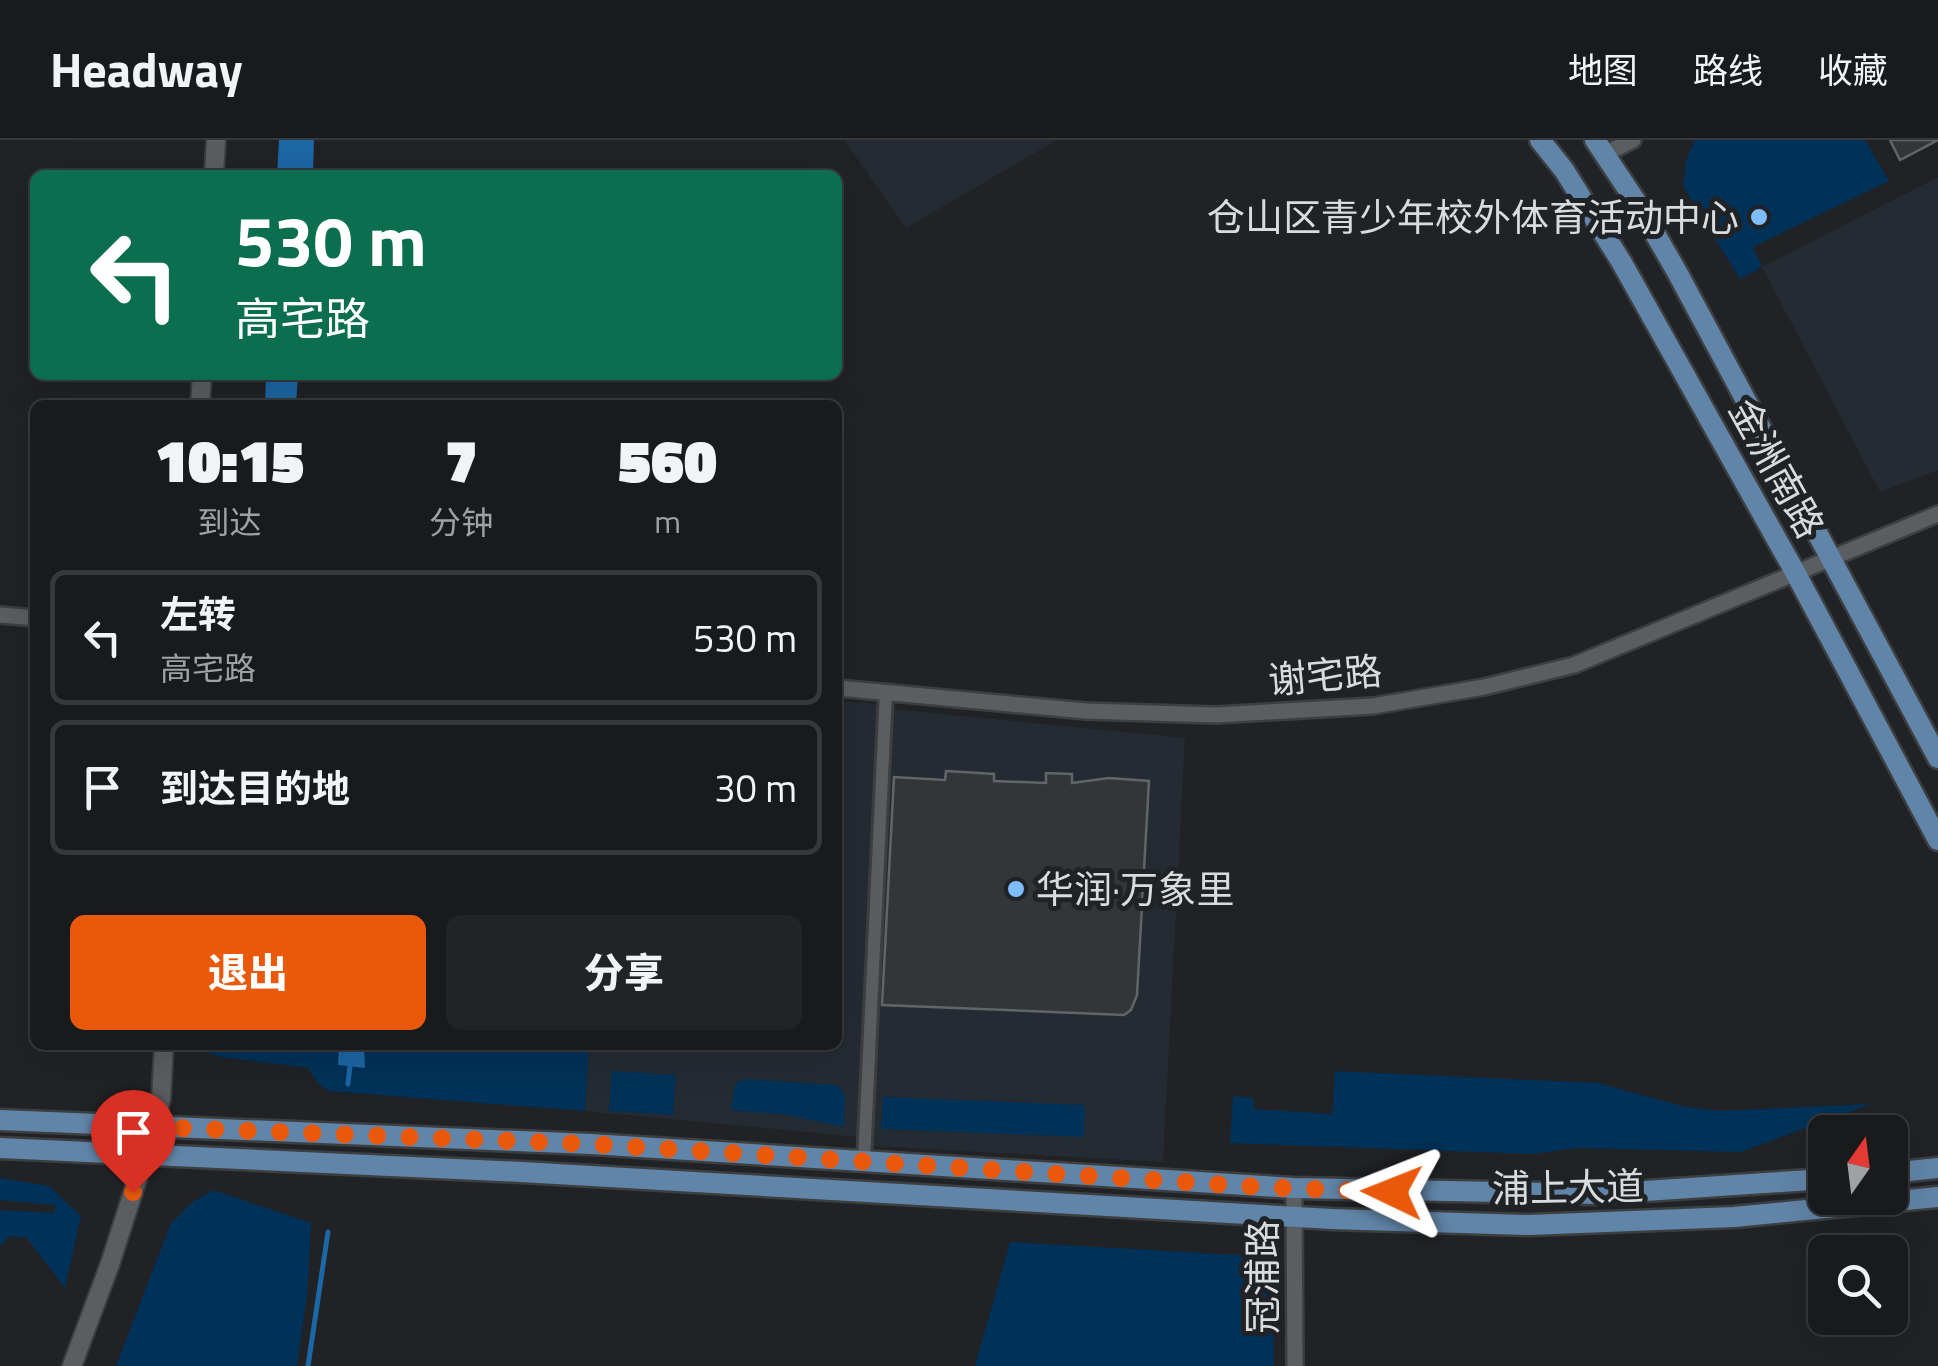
<!DOCTYPE html>
<html lang="zh">
<head>
<meta charset="utf-8">
<style>
  :root { --surface:#181a1c; --page:#212325; --text:#f1f3f6; --muted:#9fa1a3; --line:#36383b; --accent:#ea580c }
  body { margin:0; font-family:"Titillium Web","Noto Sans SC",sans-serif; background:var(--page); color:var(--text); height:100vh; display:flex; flex-direction:column; font-size:38px; white-space:nowrap }
  * { box-sizing:border-box; margin:0 }
  p { font-size:32px; color:var(--muted) }
  .icon { flex:none; width:55px; height:55px; fill:none; stroke:currentColor; stroke-width:2; stroke-linecap:round; stroke-linejoin:round }
  .map { position:relative; flex:1; overflow:hidden }
  .details { position:absolute; left:30px; top:260px; width:812px; height:650px; display:flex; flex-direction:column; background:var(--surface); border-radius:15px; box-shadow:0 10px 40px #0002,0 0 0 2px var(--line) }
  .details>* { flex:none }
  .hud { position:absolute; left:30px; top:30px; width:812px; height:210px; border-radius:15px; box-shadow:0 10px 40px #0002,0 0 0 2px var(--line); background:#0b6e4f; color:#fff; overflow:hidden }
  .needle { width:65px; rotate:14deg }
  .tools { position:absolute; left:1808px; top:975px; display:grid; gap:20px }
  .tools a { display:grid; place-items:center; width:100px; height:100px; border-radius:15px; background:var(--surface); box-shadow:0 10px 40px #0002,0 0 0 2px var(--line); font-size:50px }
  .pin { position:absolute; display:grid; place-items:center; width:85px; height:85px; color:#fff; margin:-102px -42px; border-radius:50% 50% 50% 0; rotate:-45deg; box-shadow:0 0 10px #0007 }
  .pin .icon { rotate:45deg }
  .me { position:absolute; width:110px; margin:-55px; rotate:272deg; stroke-linejoin:round; filter:drop-shadow(0 0 8px #0008) }
  .turn { display:flex; align-items:center; gap:35px; height:210px; padding:0 40px; font-size:45px }
  .turn .icon { width:130px; height:130px; stroke-width:2.5 }
  .turn b { display:block; font-size:70px; line-height:85px }
  .eta { display:flex; justify-content:space-evenly; align-items:center; height:170px; text-align:center }
  .eta b { font-size:60px; font-weight:800; line-height:70px }
  .action { display:flex; gap:20px; margin-top:auto; padding:20px 40px }
  .action a { flex:1; height:115px; border-radius:15px; background:var(--accent); color:#fff; font-size:40px; font-weight:800; line-height:115px; text-align:center }
  .action a+a { background:var(--page); color:var(--text) }
  ul { padding:0; list-style:none }
  li { display:flex; align-items:center; gap:30px; height:135px; margin:0 20px 15px; padding:0 20px; border:5px solid var(--line); border-radius:15px }
  li div { flex:1 }
  li b { display:block; font-size:38px }
  li em { font-style:normal }
  header { display:flex; align-items:center; gap:60px; box-sizing:border-box; height:140px; padding:0 50px; background:var(--surface); border-bottom:2px solid var(--line) }
  header strong { font-size:48px }
  nav { display:flex; gap:55px; margin-inline-start:auto; font-size:35px }
  .map>svg:first-child { display:block }
  .built { fill:#242b32 }
  .green { fill:#003259 }
  .water { fill:#1c67a5 }
  .lines { fill:none; stroke-linecap:round; stroke-linejoin:round }
  .stream { stroke:#1c67a5; stroke-width:5 }
  .building { fill:#333639; stroke:#626568; stroke-width:2.5 }
  .minor-casing { stroke:#3c3e40; stroke-width:18 }
  .tertiary-casing { stroke:#3c3e40; stroke-width:20 }
  .secondary-casing { stroke:#3c3e40; stroke-width:22 }
  .primary-casing { stroke:#3c3e40; stroke-width:25 }
  .minor { stroke:#5b5e61; stroke-width:12 }
  .tertiary { stroke:#5b5e61; stroke-width:15 }
  .secondary { stroke:#5b5e61; stroke-width:18 }
  .primary { stroke:#6185a8; stroke-width:20 }
  .route { stroke:#ea580c; stroke-width:18; stroke-dasharray:0 32.4 }
  .poi-dot { fill:#7fbdfa; stroke:#202225; stroke-width:4 }
  .labels { text-anchor:middle; dominant-baseline:central; stroke-width:10; stroke-linejoin:round; paint-order:stroke }
  .poi-label { font-size:38px; fill:#d9dbdd; stroke:#202225; text-anchor:end }
  .street-label { font-size:38px; fill:#d9dbdd; stroke:#202225 }
</style>
</head>
<body>
<header>
<strong>Headway</strong>
<nav><a>地图</a><a>路线</a><a>收藏</a></nav>
</header>
<div class="map">
<svg width="1938" height="1226" viewBox="0 0 1938 1226">
  <rect width="100%" height="100%" fill="#202225"/>
  <path class="built" d="M 844,0 L 1057,0 L 906,88 Z
    M 1938,37 L 1938,330 L 1880,352 L 1762,127 Z
    M 838,561 L 881,564 L 858,997 L 585,971 L 589,905 L 838,905 Z
    M 891,569 L 1185,598 L 1163,1022 L 871,1006 Z"/>
  <path class="green" d="M 1695,0 L 1865,0 L 1889,41 L 1753,107 L 1762,127 L 1740,139 L 1683,46 L 1686,21 Z
    M 208,905 L 339,905 L 338,925 L 364,928 L 364,905 L 589,905 L 585,971 L 329,951 L 319,944 L 308,928 L 221,917 L 208,913 Z
    M 612,931 L 676,935 L 673,975 L 609,971 Z
    M 1335,931 L 1598,943 L 1682,966 L 1719,971 L 1871,964 L 1741,1012 L 1578,1008 L 1533,1014 L 1230,1003 L 1233,956 L 1253,958 L 1254,969 L 1332,974 Z
    M 743,939 L 837,945 L 845,954 L 844,987 L 788,975 L 731,970 L 735,945 Z
    M 883,957 L 1085,965 L 1084,997 L 881,989 Z
    M 0,1038 L 49,1046 L 81,1076 L 65,1148 L 27,1098 L 10,1096 L 0,1106 L 0,1070 L 54,1073 L 55,1065 L 0,1060 Z
    M 213,1050 L 311,1083 L 308,1148 L 297,1226 L 116,1226 L 171,1083 L 193,1062 Z
    M 1010,1102 L 1272,1117 L 1274,1226 L 975,1226 Z"/>
  <path class="water" d="M 279,0 L 314,0 L 313,35 L 277,35 Z
    M 266,235 L 298,235 L 296,265 L 265,265 Z
    M 339,905 L 364,905 L 365,928 L 338,925 Z"/>
  <g class="lines">
    <path class="stream" d="M 348,944 L 350,926
      M 308,1226 L 328,1092"/>
  </g>
  <path class="building" d="M 1890,0 L 1938,0 L 1900,20 Z
    M 946,631 L 994,634 L 994,641 L 1046,643 L 1046,633 L 1072,634 L 1072,643 L 1109,638 L 1149,641 L 1137,855 L 1131,870 L 1124,875 L 882,865 L 894,637 L 945,640 Z"/>
  <g class="lines">
    <g class="minor-casing">
      <path id="minor" d="M 864,1020 L 886,552"/>
    </g>
    <g class="tertiary-casing">
      <path id="tertiary" d="M 1605,14 L 1633,0
        M 0,475 L 35,478
        M 838,548 L 1086,571 L 1215,575 L 1373,566 L 1484,547 L 1574,525 L 1938,374
        M 1294,1048 L 1295,1226"/>
    </g>
    <g class="secondary-casing">
      <path id="secondary" d="M 214,35 L 216,0
        M 200,265 L 202,235
        M 72,1226 L 110,1124 L 154,987 L 161,959 L 164,905"/>
    </g>
    <g class="primary-casing">
      <path id="primary" d="M 1540,0 L 1564,30 L 1622,123 L 1795,432 L 1938,700
        M 1595,0 L 1639,66 L 1677,132 L 1938,618
        M 0,980 L 591,1004 L 1294,1048 L 1600,1054 L 1825,1039
        M 0,1008 L 522,1032 L 1332,1079 L 1529,1085 L 1734,1077 L 1938,1057
        M 1890,1033 L 1938,1028"/>
    </g>
    <use href="#minor" class="minor"/>
    <use href="#tertiary" class="tertiary"/>
    <use href="#secondary" class="secondary"/>
    <use href="#primary" class="primary"/>
  </g>
  <g class="lines">
    <path class="route" d="M 133,1052 L 154,987 L 591,1004 L 1263,1047 L 1392,1052"/>
  </g>
  <g class="poi-dot">
    <circle cx="1759" cy="77" r="10"/>
    <circle cx="1016" cy="749" r="10"/>
  </g>
  <g class="labels">
    <g class="poi-label">
      <text x="1739" y="77">仓山区青少年校外体育活动中心</text>
      <text x="1036" y="749" text-anchor="start">华润·万象里</text>
    </g>
    <g class="street-label">
      <text transform="translate(1777 328) rotate(61)">金洲南路</text>
      <text transform="translate(1325 535) rotate(-5)">谢宅路</text>
      <text transform="translate(1568 1047) rotate(-1)">浦上大道</text>
      <text transform="translate(1262 1137) rotate(-90)">冠浦路</text>
    </g>
  </g>
</svg>
<div class="tools">
<a><svg class="needle" viewBox="-14 -14 28 28"><path d="M0-13l5 13h-10z" fill="#e53935"/><path d="M0 13l5-13h-10z" fill="#9fa1a3"/></svg></a>
<a><svg class="icon" aria-label="search" viewBox="0 0 24 24"><circle cx="10" cy="10" r="6"/><path d="M15 15l6 6"/></svg></a>
</div>
<div class="pin" style="left:133px;top:1052px;background:#d93025"><svg class="icon" aria-label="arrive" viewBox="0 0 24 24"><path d="M6 21V4h12l-3 4 3 4H6"/></svg></div>
<svg class="me" style="left:1392px;top:1052px" viewBox="-20 -20 40 40"><path d="M0-17L14 15 0 8-14 15z" fill="#ea580c" stroke="#fff" stroke-width="4"/></svg>
<div class="hud">
<div class="turn"><svg class="icon" aria-label="left" viewBox="0 0 24 24"><path d="M17 20v-9H6M10 6l-5 5 5 5"/></svg><div><b>530 m</b>高宅路</div></div>
</div>
<section class="details">
<div class="eta">
<div><b>10:15</b><p>到达</p></div>
<div><b>7</b><p>分钟</p></div>
<div><b>560</b><p>m</p></div>
</div>
<ul>
<li><svg class="icon" aria-label="left" viewBox="0 0 24 24"><path d="M17 20v-9H6M10 6l-5 5 5 5"/></svg><div><b>左转</b><p>高宅路</p></div><em>530 m</em></li>
<li><svg class="icon" aria-label="arrive" viewBox="0 0 24 24"><path d="M6 21V4h12l-3 4 3 4H6"/></svg><div><b>到达目的地</b></div><em>30 m</em></li>
</ul>
<div class="action"><a>退出</a><a>分享</a></div>
</section>
</div>
</body>
</html>
